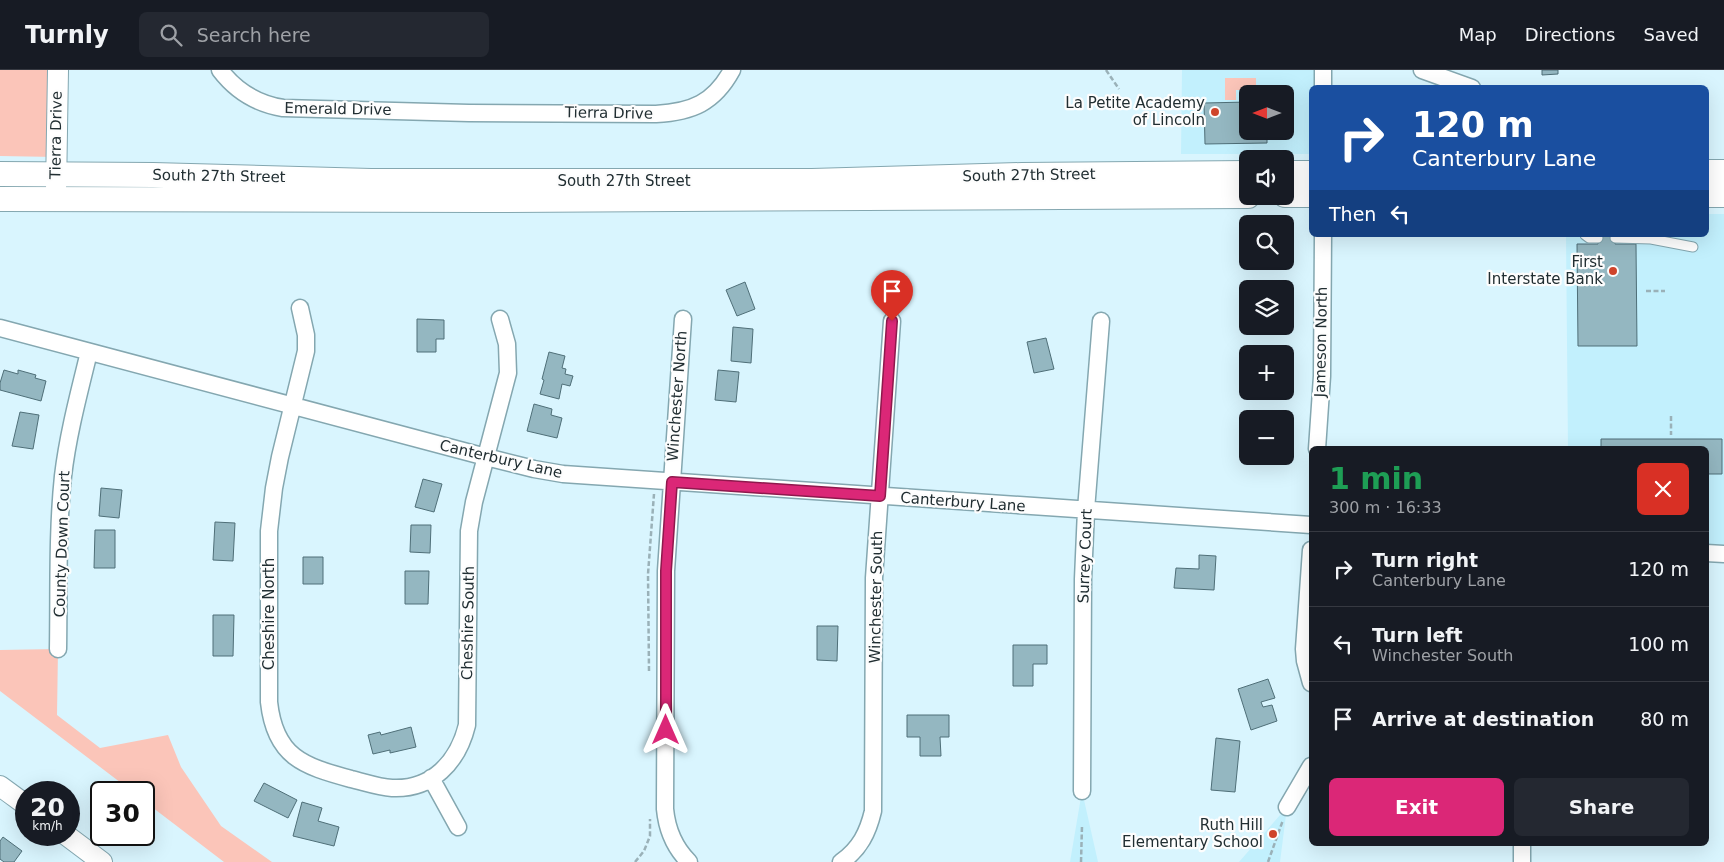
<!DOCTYPE html>
<html lang="en">
<head>
<meta charset="utf-8">
<style>
  :root { --surface:#171b24; --page:#242831; --text:#f1f3f6; --muted:#9ea1a6; --line:#363941; --accent:#db2777 }
  body { margin:0; font-family:"DejaVu Sans",sans-serif; background:var(--page); color:var(--text); height:100vh; display:flex; flex-direction:column; font-size:19px; white-space:nowrap }
  * { box-sizing:border-box; margin:0 }
  p { font-size:16px; color:var(--muted) }
  .icon { flex:none; width:28px; height:28px; fill:none; stroke:currentColor; stroke-width:2; stroke-linecap:round; stroke-linejoin:round }
  .map { position:relative; flex:1; overflow:hidden }
  .details { position:absolute; left:1309px; top:376px; width:400px; height:400px; display:flex; flex-direction:column; background:var(--surface); border-radius:8px; box-shadow:0 5px 20px #0002 }
  .details>* { flex:none }
  .guide { position:absolute; left:1309px; top:15px; width:400px; height:152px; border-radius:8px; box-shadow:0 5px 20px #0002; background:#1a4fa0; color:#fff; overflow:hidden }
  .needle { width:32px; rotate:270deg }
  .buttons { position:absolute; left:1239px; top:15px; display:grid; gap:10px }
  .buttons a { display:grid; place-items:center; width:55px; height:55px; border-radius:8px; background:var(--surface); box-shadow:0 5px 20px #0002; font-size:25px }
  .speed { position:absolute; left:15px; top:711px; display:flex; gap:10px; font-size:25px; font-weight:700; text-align:center }
  .speed>* { display:grid; place-content:center; width:65px; height:65px; border-radius:50%; background:var(--surface); box-shadow:0 5px 20px #0002; line-height:1 }
  .speed small { font-size:12px; font-weight:400 }
  .speed .limit { border:2px solid #111; border-radius:8px; background:#fff; color:#111 }
  .pin { position:absolute; display:grid; place-items:center; width:42px; height:42px; color:#fff; margin:-51px -21px; border-radius:50% 50% 50% 0; rotate:-45deg; box-shadow:0 0 5px #0007 }
  .pin .icon { rotate:45deg }
  .me { position:absolute; width:55px; margin:-28px; rotate:0deg; stroke-linejoin:round; filter:drop-shadow(0 0 4px #0008) }
  .turn { display:flex; align-items:center; gap:18px; height:105px; padding:0 20px; font-size:22px }
  .turn .icon { width:65px; height:65px; stroke-width:2.5 }
  .turn b { display:block; font-size:35px; line-height:42px }
  .then { display:flex; align-items:center; height:48px; padding:0 20px; background:#0003; gap:10px; font-size:19px }
  .round { display:grid; place-items:center; flex:none; width:52px; height:52px; border-radius:8px; background:var(--page) }
  .overview { display:flex; align-items:center; justify-content:space-between; height:85px; padding:0 20px }
  h1 { font-size:30px; font-weight:800; line-height:38px; color:#1e9e55 }
  .button { display:flex; gap:10px; margin-top:auto; padding:10px 20px }
  .button a { flex:1; height:58px; border-radius:8px; background:var(--accent); color:#fff; font-size:20px; font-weight:800; line-height:58px; text-align:center }
  .button a+a { background:var(--page); color:var(--text) }
  ul { padding:0; list-style:none }
  li { display:flex; align-items:center; gap:15px; height:75px; padding:0 20px; border-top:1px solid var(--line) }
  li div { flex:1 }
  li b { display:block; font-size:19px }
  li em { font-style:normal }
  header { display:flex; align-items:center; gap:30px; box-sizing:border-box; height:70px; padding:0 25px; background:var(--surface); border-bottom:1px solid var(--line) }
  header strong { font-size:24px }
  nav { display:flex; gap:28px; margin-inline-start:auto; font-size:18px }
  .search { width:350px; height:45px; background:var(--page); display:flex; align-items:center; gap:12px; box-sizing:border-box; padding:0 18px; border-radius:8px; color:var(--muted); font-size:19px }
  .map>svg:first-child { display:block }
  .built { fill:#c2f0fd; fill-rule:evenodd }
  .green { fill:#fbc5b9 }
  .building { fill:#94b7c1; stroke:#4f6f78 }
  .lines { fill:none; stroke-linecap:round; stroke-linejoin:round }
  .service-casing { stroke:#84a7b0; stroke-width:11 }
  .minor-casing { stroke:#84a7b0; stroke-width:19 }
  .tertiary-casing { stroke:#84a7b0; stroke-width:22 }
  .secondary-casing { stroke:#84a7b0; stroke-width:26 }
  .path { stroke:#9ab1b8; stroke-width:2.5; stroke-dasharray:5 2.5; stroke-linecap:butt }
  .service { stroke:#fff; stroke-width:9 }
  .minor { stroke:#fff; stroke-width:16 }
  .tertiary { stroke:#fff; stroke-width:20 }
  .secondary { stroke:#fff; stroke-width:24 }
  .route-casing { stroke:#8e194d; stroke-width:12 }
  .route { stroke:#db2777; stroke-width:9 }
  .poi-dot { fill:#cf442b; stroke:#fdfdfd; stroke-width:2 }
  .labels { text-anchor:middle; dominant-baseline:central; stroke-width:4.5; stroke-linejoin:round; paint-order:stroke }
  .poi-label { font-size:15px; fill:#212e32; stroke:#fdfdfd; text-anchor:end }
  .street-label { font-size:15px; fill:#212e32; stroke:#fdfdfd }
</style>
</head>
<body>
<header>
<strong>Turnly</strong>
<div class="search"><svg class="icon" aria-label="search" viewBox="0 0 24 24"><circle cx="10" cy="10" r="6"/><path d="M15 15l6 6"/></svg>Search here</div>
<nav><a>Map</a><a>Directions</a><a>Saved</a></nav>
</header>
<div class="map">
<svg width="1724" height="792" viewBox="0 0 1724 792">
  <rect width="100%" height="100%" fill="#d9f5fe"/>
  <path class="built" d="M 1182,0 L 1323,0 L 1323,17 L 1311,18 L 1311,84 L 1181,84 ZM 1248,24 L 1285,24 L 1285,61 L 1248,61 Z
    M 1706,144 L 1724,144 L 1724,484 L 1706,483 L 1706,379 L 1568,379 L 1566,165 L 1706,165 Z
    M 1082,721 L 1098,792 L 1070,792 Z
    M 1287,737 L 1280,792 L 1239,792 Z"/>
  <path class="green" d="M 0,0 L 58,0 L 56,87 L 0,86 Z
    M 1225,8 L 1256,8 L 1256,20 L 1236,20 L 1236,30 L 1225,30 Z
    M 58,579 L 57,645 L 100,678 L 168,665 L 181,697 L 221,756 L 272,792 L 224,792 L 144,731 L 144,722 L 133,722 L 0,621 L 0,580 Z"/>
  <path class="building" d="M 1542,0 L 1558,0 L 1558,4 L 1542,5 Z
    M 1248,32 L 1248,61 L 1267,62 L 1267,73 L 1205,74 L 1204,33 Z
    M 1598,165 L 1615,165 L 1615,174 L 1636,174 L 1637,276 L 1578,276 L 1577,174 L 1598,174 Z
    M 745,212 L 755,239 L 737,246 L 726,220 Z
    M 417,249 L 444,250 L 444,269 L 436,269 L 436,282 L 417,282 Z
    M 733,257 L 753,259 L 751,293 L 731,291 Z
    M 1046,268 L 1054,299 L 1034,303 L 1027,272 Z
    M 549,282 L 565,286 L 562,298 L 566,299 L 565,304 L 573,306 L 570,316 L 562,314 L 559,329 L 540,324 L 544,310 L 542,309 Z
    M 4,300 L 18,304 L 18,300 L 36,305 L 35,308 L 46,311 L 41,331 L 0,320 L 0,313 Z
    M 718,300 L 739,302 L 736,332 L 715,330 Z
    M 534,334 L 552,339 L 551,345 L 562,348 L 557,368 L 527,361 Z
    M 20,342 L 39,345 L 33,379 L 12,376 Z
    M 1601,369 L 1722,369 L 1722,404 L 1706,404 L 1706,379 L 1601,379 Z
    M 423,409 L 442,414 L 434,442 L 415,437 Z
    M 101,418 L 122,420 L 119,448 L 99,446 Z
    M 215,452 L 235,453 L 233,491 L 213,490 Z
    M 411,455 L 431,455 L 430,483 L 410,482 Z
    M 95,460 L 115,460 L 115,498 L 94,498 Z
    M 1199,485 L 1216,486 L 1214,520 L 1174,518 L 1176,498 L 1199,499 Z
    M 303,487 L 323,487 L 323,514 L 303,514 Z
    M 405,501 L 429,501 L 428,534 L 405,534 Z
    M 213,545 L 234,545 L 233,586 L 213,586 Z
    M 817,556 L 838,556 L 837,591 L 817,590 Z
    M 1013,575 L 1047,575 L 1047,594 L 1033,594 L 1033,616 L 1013,616 Z
    M 1268,609 L 1275,628 L 1261,632 L 1263,637 L 1272,635 L 1277,651 L 1251,660 L 1238,619 Z
    M 907,645 L 949,645 L 949,667 L 940,667 L 941,686 L 920,686 L 920,667 L 907,667 Z
    M 411,657 L 416,677 L 390,683 L 390,680 L 373,684 L 368,665 L 380,662 L 381,665 Z
    M 1216,668 L 1240,671 L 1235,722 L 1211,720 Z
    M 264,713 L 297,730 L 288,748 L 254,731 Z
    M 302,732 L 322,738 L 318,751 L 339,757 L 334,776 L 293,766 Z
    M 116,765 L 135,765 L 128,774 Z
    M 3,767 L 22,781 L 14,792 L 4,792 L 0,789 L 0,771 Z"/>
  <g class="lines">
    <g class="service-casing">
      <path id="service" d="M 1585,165 L 1589,168 L 1598,168
        M 1615,168 L 1651,169 L 1693,177"/>
    </g>
    <g class="minor-casing">
      <path id="minor" d="M 220,0 C 236,21 258,34 283,38 L 469,43 L 656,44 C 692,42 714,33 732,0
        M 1323,0 L 1323,18
        M 1422,0 L 1472,18
        M 300,238 L 306,265 L 306,281 L 280,387 L 274,418 L 269,461 L 269,632 C 275,687 303,696 351,709 C 364,712 378,717 392,718 C 432,720 458,692 467,655 L 469,461 L 474,432 L 508,303 L 507,274 L 500,249
        M 683,249 L 666,501 L 665,739 C 667,760 674,777 689,792
        M 0,258 L 486,387 L 534,399 L 563,404 L 1311,455
        M 1317,379 L 1322,306 L 1323,165
        M 1311,480 L 1304,579 L 1305,591 L 1311,613
        M 1706,483 L 1724,484
        M 58,579 C 59,522 57,463 63,406 C 68,364 79,323 89,282
        M 431,708 L 458,757
        M 1082,721 L 1083,509 L 1086,440 L 1101,251
        M 1287,737 L 1311,696
        M 841,792 C 860,779 868,762 873,741 L 874,508 L 892,251
        M 1522,792 L 1522,774"/>
    </g>
    <g class="tertiary-casing">
      <path id="tertiary" d="M 56,120 L 58,0
        M 0,716 L 26,735
        M 66,765 L 102,792"/>
    </g>
    <g class="secondary-casing">
      <path id="secondary" d="M 1706,102 L 1724,102
        M 1285,103 L 1311,103
        M 0,104 L 153,105 L 371,111 L 812,111 L 1022,105 L 1248,103
        M 1285,125 L 1311,125
        M 1706,125 L 1724,125
        M 0,129 L 487,130 L 1248,126"/>
    </g>
    <path class="path" d="M 1106,0 L 1119,19
      M 1646,221 L 1665,221
      M 1671,346 L 1671,365
      M 649,601 L 648,504 L 654,424
      M 635,792 L 644,781 L 650,766 L 650,749
      M 1081,792 L 1082,756
      M 1268,792 L 1283,750"/>
    <use href="#service" class="service"/>
    <use href="#minor" class="minor"/>
    <use href="#tertiary" class="tertiary"/>
    <use href="#secondary" class="secondary"/>
  </g>
  <g class="lines">
    <g class="route-casing">
      <path id="route" d="M 666,660 L 666,501 L 672,412 L 880,426 L 892,251"/>
    </g>
    <use href="#route" class="route"/>
  </g>
  <g class="poi-dot">
    <circle cx="1215" cy="42" r="5"/>
    <circle cx="1613" cy="201" r="5"/>
    <circle cx="1273" cy="764" r="5"/>
  </g>
  <g class="labels">
    <g class="poi-label">
      <text x="1205" y="33">La Petite Academy<tspan x="1205" dy="17">of Lincoln</tspan></text>
      <text x="1603" y="192">First<tspan x="1603" dy="17">Interstate Bank</tspan></text>
      <text x="1263" y="755">Ruth Hill<tspan x="1263" dy="17">Elementary School</tspan></text>
    </g>
    <g class="street-label">
      <text transform="translate(338 39) rotate(1)">Emerald Drive</text>
      <text transform="translate(609 43) rotate(1)">Tierra Drive</text>
      <text transform="translate(56 65) rotate(-89)">Tierra Drive</text>
      <text transform="translate(1029 105) rotate(-1)">South 27th Street</text>
      <text transform="translate(219 106) rotate(1)">South 27th Street</text>
      <text x="624" y="111">South 27th Street</text>
      <text transform="translate(1321 272) rotate(-89)">Jameson North</text>
      <text transform="translate(677 326) rotate(-86)">Winchester North</text>
      <text transform="translate(501 389) rotate(13)">Canterbury Lane</text>
      <text transform="translate(963 432) rotate(4)">Canterbury Lane</text>
      <text transform="translate(62 474) rotate(-88)">County Down Court</text>
      <text transform="translate(1085 486) rotate(-88)">Surrey Court</text>
      <text transform="translate(876 527) rotate(-89)">Winchester South</text>
      <text transform="translate(269 544) rotate(-90)">Cheshire North</text>
      <text transform="translate(468 553) rotate(-89)">Cheshire South</text>
    </g>
  </g>
</svg>
<div class="buttons">
<a><svg class="needle" viewBox="-14 -14 28 28"><path d="M0-13l5 13h-10z" fill="#e53935"/><path d="M0 13l5-13h-10z" fill="#9ea1a6"/></svg></a>
<a><svg class="icon" aria-label="sound" viewBox="0 0 24 24"><path d="M4 9h4l5-4v14l-5-4H4zM17 9q2 3 0 6"/></svg></a>
<a><svg class="icon" aria-label="search" viewBox="0 0 24 24"><circle cx="10" cy="10" r="6"/><path d="M15 15l6 6"/></svg></a>
<a><svg class="icon" aria-label="layers" viewBox="0 0 24 24"><path d="M12 4l9 5-9 5-9-5zM3 14l9 5 9-5"/></svg></a>
<a>+</a>
<a>−</a>
</div>
<div class="speed"><div>20<small>km/h</small></div><div class="limit">30</div></div>
<div class="pin" style="left:892px;top:251px;background:#d93025"><svg class="icon" aria-label="arrive" viewBox="0 0 24 24"><path d="M6 21V4h12l-3 4 3 4H6"/></svg></div>
<svg class="me" style="left:666px;top:660px" viewBox="-20 -20 40 40"><path d="M0-17L14 15 0 8-14 15z" fill="#db2777" stroke="#fff" stroke-width="4"/></svg>
<div class="guide">
<div class="turn"><svg class="icon" aria-label="right" viewBox="0 0 24 24"><path d="M7 20v-9h11M14 6l5 5-5 5"/></svg><div><b>120 m</b>Canterbury Lane</div></div>
<div class="then">Then<svg class="icon" aria-label="left" viewBox="0 0 24 24"><path d="M17 20v-9H6M10 6l-5 5 5 5"/></svg></div>
</div>
<section class="details">
<div class="overview"><div><h1>1 min</h1><p>300 m · 16:33</p></div><a class="round" style="background:#d93025;color:#fff"><svg class="icon" aria-label="close" viewBox="0 0 24 24"><path d="M6 6l12 12M18 6L6 18"/></svg></a></div>
<ul>
<li><svg class="icon" aria-label="right" viewBox="0 0 24 24"><path d="M7 20v-9h11M14 6l5 5-5 5"/></svg><div><b>Turn right</b><p>Canterbury Lane</p></div><em>120 m</em></li>
<li><svg class="icon" aria-label="left" viewBox="0 0 24 24"><path d="M17 20v-9H6M10 6l-5 5 5 5"/></svg><div><b>Turn left</b><p>Winchester South</p></div><em>100 m</em></li>
<li><svg class="icon" aria-label="arrive" viewBox="0 0 24 24"><path d="M6 21V4h12l-3 4 3 4H6"/></svg><div><b>Arrive at destination</b></div><em>80 m</em></li>
</ul>
<div class="button"><a>Exit</a><a>Share</a></div>
</section>
</div>
</body>
</html>
